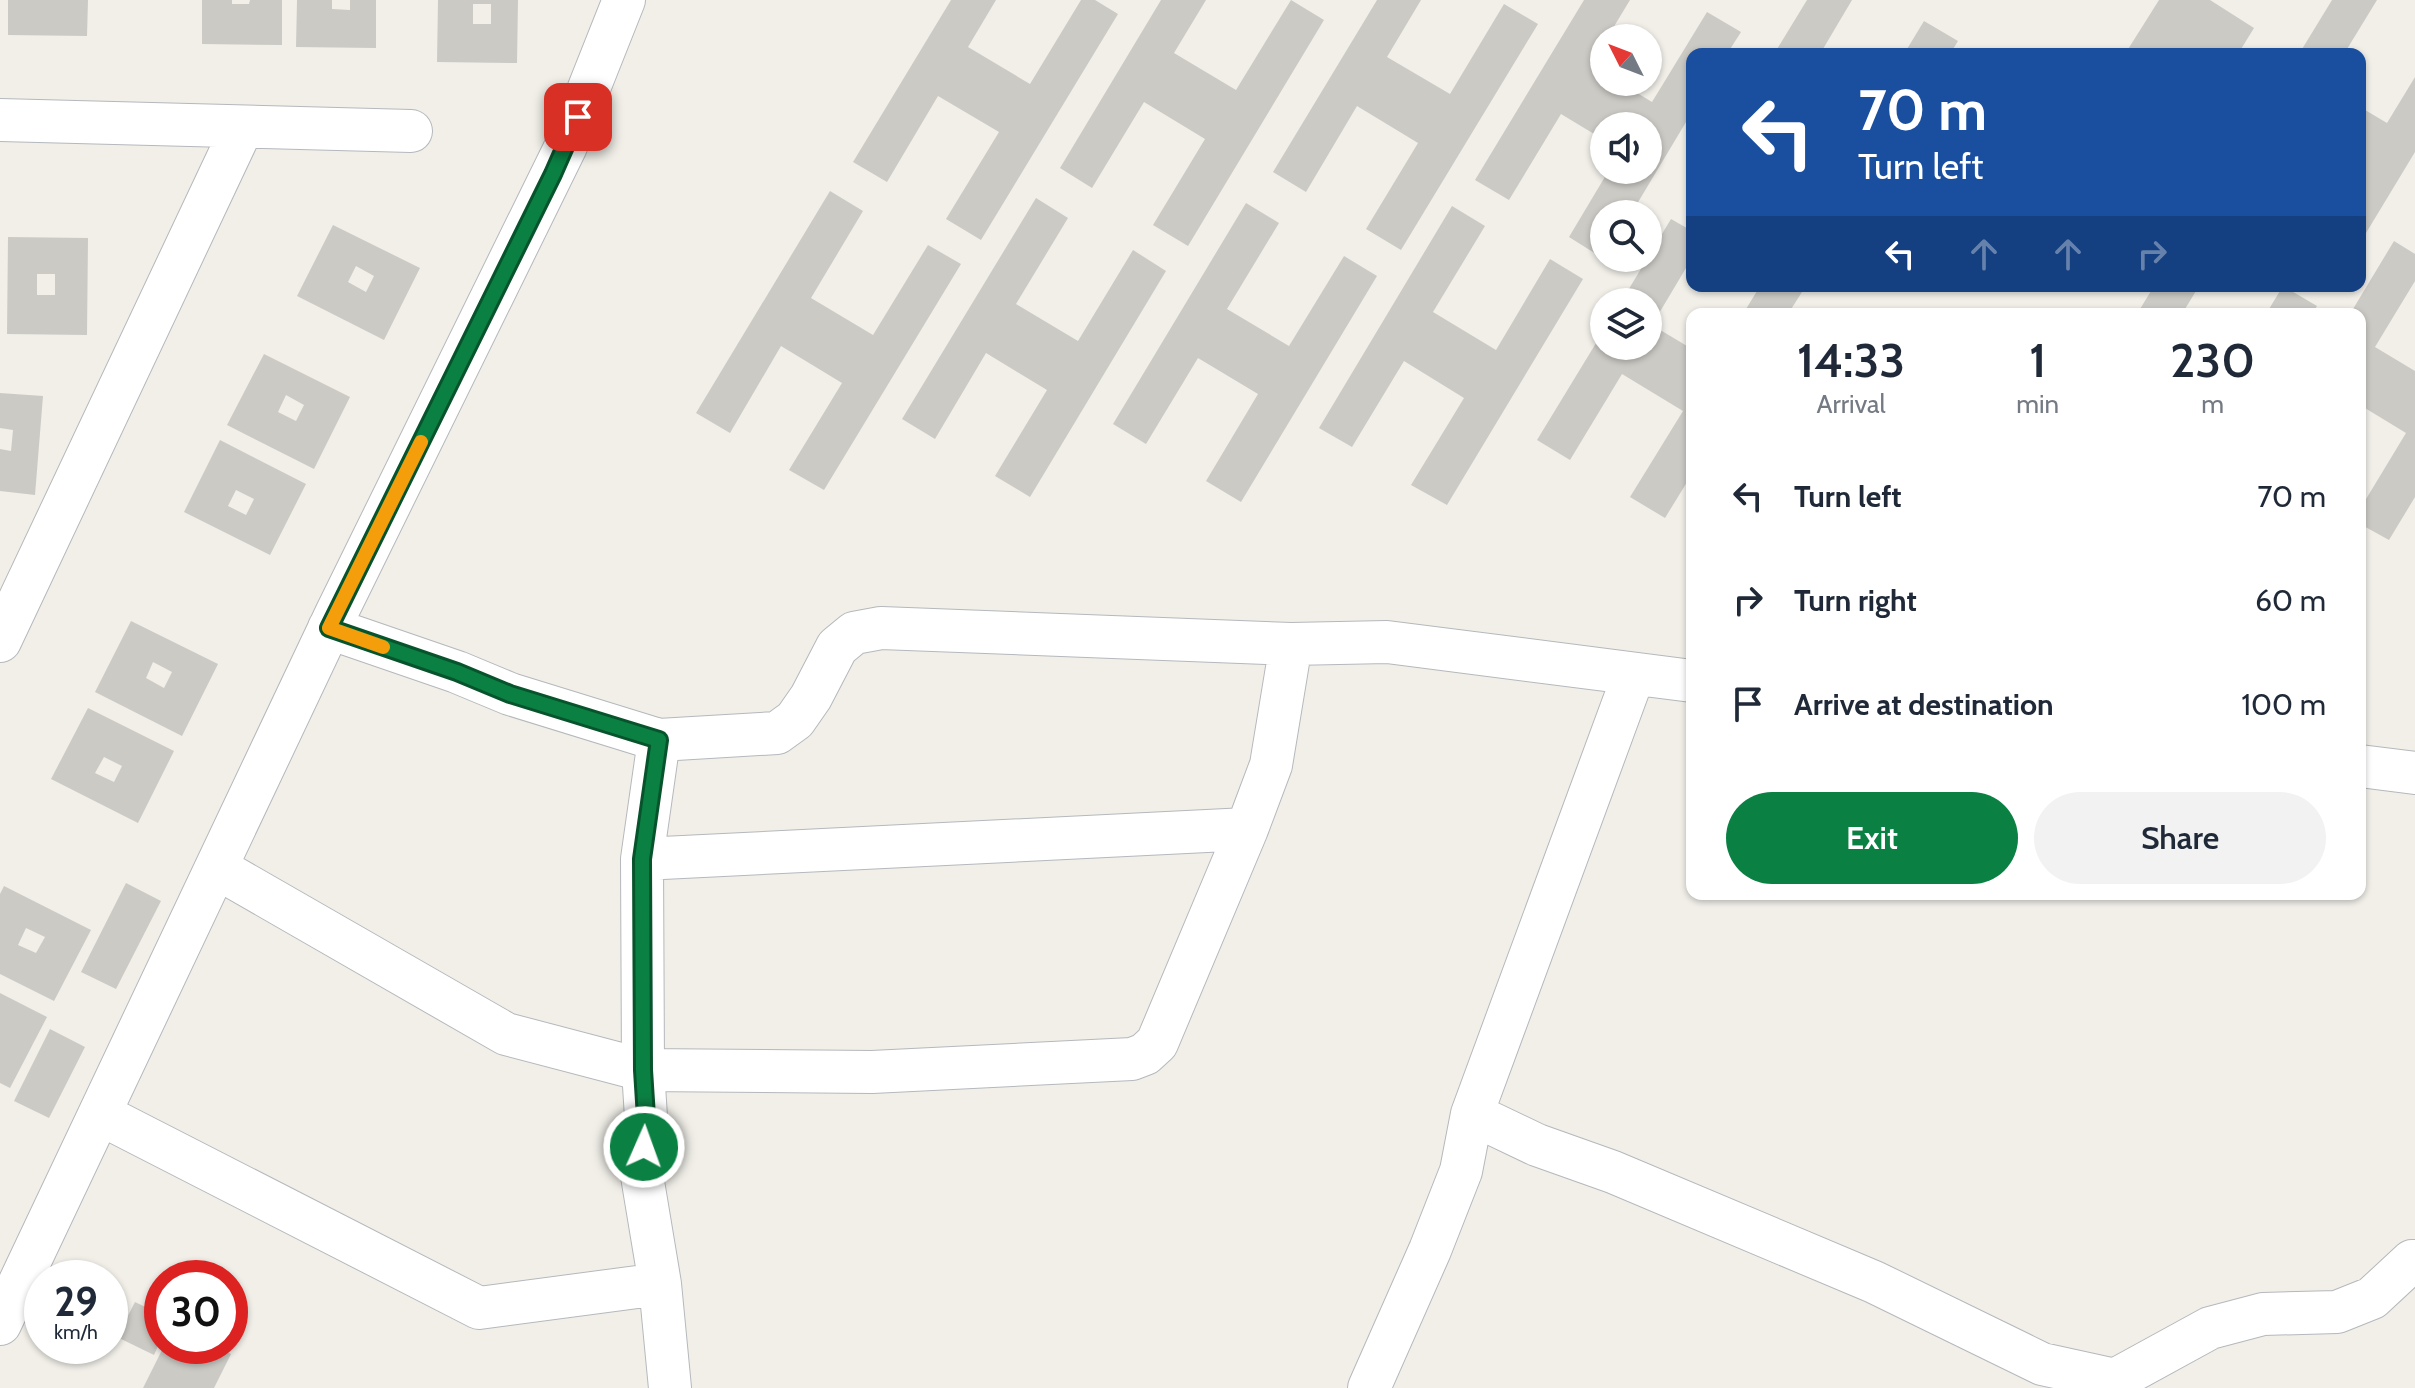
<!DOCTYPE html>
<html lang="en">
<head>
<meta charset="utf-8">
<style>
  :root { --surface:#fff; --page:#f2f2f3; --text:#1f2937; --muted:#747a83; --accent:#0b8043 }
  body { margin:0; font-family:Cabin,sans-serif; background:var(--page); color:var(--text); height:100vh; display:flex; flex-direction:column; font-size:30px; white-space:nowrap }
  * { box-sizing:border-box; margin:0 }
  p { font-size:26px; color:var(--muted) }
  .icon { flex:none; width:44px; height:44px; fill:none; stroke:currentColor; stroke-width:2; stroke-linecap:round; stroke-linejoin:round }
  .map { position:relative; flex:1; overflow:hidden }
  .sheet { position:absolute; left:1686px; top:308px; width:680px; height:592px; display:flex; flex-direction:column; background:var(--surface); border-radius:16px; box-shadow:0 2px 6px #0004 }
  .sheet>* { flex:none }
  .top-card { position:absolute; left:1686px; top:48px; width:680px; height:244px; border-radius:16px; box-shadow:0 2px 6px #0004; background:#1a4fa0; color:#fff; overflow:hidden }
  .needle { width:52px; rotate:312deg }
  .tools { position:absolute; left:1590px; top:24px; display:grid; gap:16px }
  .tools a { display:grid; place-items:center; width:72px; height:72px; border-radius:50%; background:var(--surface); box-shadow:0 2px 6px #0004; font-size:40px }
  .speed { position:absolute; left:24px; top:1260px; display:flex; gap:16px; font-size:40px; font-weight:700; text-align:center }
  .speed>* { display:grid; place-content:center; width:104px; height:104px; border-radius:50%; background:var(--surface); box-shadow:0 2px 6px #0004; line-height:1 }
  .speed small { font-size:20px; font-weight:400 }
  .speed .limit { border:12px solid #d22; background:#fff; color:#111 }
  .pin { position:absolute; display:grid; place-items:center; width:68px; height:68px; color:#fff; margin:-34px; border-radius:16px; box-shadow:0 4px 12px #0006 }
  .me { position:absolute; width:88px; margin:-44px; rotate:2deg; stroke-linejoin:round; filter:drop-shadow(0 0 6px #0008) }
  .turn { display:flex; align-items:center; gap:28px; height:168px; padding:0 40px; font-size:36px }
  .turn .icon { width:104px; height:104px; stroke-width:2.5 }
  .turn b { display:block; font-size:56px; line-height:68px }
  .lanes { display:flex; align-items:center; height:76px; padding:0 40px; background:#0003; justify-content:center; gap:40px; direction:ltr }
  .lanes .off { opacity:.35 }
  .eta { display:flex; justify-content:space-evenly; align-items:center; height:136px; text-align:center }
  .eta b { font-size:48px; font-weight:600; line-height:56px }
  .button { display:flex; gap:16px; margin-top:auto; padding:16px 40px }
  .button a { flex:1; height:92px; border-radius:48px; background:var(--accent); color:#fff; font-size:32px; font-weight:600; line-height:92px; text-align:center }
  .button a+a { background:var(--page); color:var(--text) }
  ul { padding:0; list-style:none }
  li { display:flex; align-items:center; gap:24px; height:104px; padding:0 40px }
  li div { flex:1 }
  li b { display:block; font-size:30px }
  li em { font-style:normal }
  .map>svg:first-child { display:block }
  .building { fill:#cccac5; fill-rule:evenodd }
  .lines { fill:none; stroke-linecap:round; stroke-linejoin:round }
  .minor-casing { stroke:#b5b8bc; stroke-width:44 }
  .minor { stroke:#fff; stroke-width:42 }
  .route-casing { stroke:#07532c; stroke-width:20 }
  .route { stroke:#0b8043; stroke-width:14 }
  .slow { stroke:#f59e0b; stroke-width:14 }
</style>
</head>
<body>
<div class="map">
<svg width="2415" height="1388" viewBox="0 0 2415 1388">
  <rect width="100%" height="100%" fill="#f1efe8"/>
  <path class="building" d="M 8,0 L 88,0 L 87,36 L 8,35 Z
    M 202,0 L 232,0 L 232,4 L 249,4 L 250,0 L 282,0 L 282,45 L 202,44 Z
    M 297,0 L 332,0 L 332,9 L 350,10 L 350,0 L 376,0 L 376,48 L 296,47 Z
    M 438,0 L 518,0 L 517,63 L 437,62 ZM 473,4 L 491,4 L 491,24 L 473,24 Z
    M 951,0 L 996,0 L 968,47 L 1030,84 L 1081,0 L 1095,0 L 1118,14 L 981,240 L 946,219 L 999,132 L 938,96 L 887,182 L 853,162 Z
    M 1161,0 L 1206,0 L 1174,53 L 1236,90 L 1291,0 L 1324,20 L 1188,246 L 1153,225 L 1205,139 L 1144,102 L 1092,188 L 1060,168 Z
    M 1377,0 L 1421,0 L 1387,57 L 1450,94 L 1504,4 L 1538,24 L 1401,250 L 1366,229 L 1418,143 L 1357,106 L 1306,192 L 1273,172 Z
    M 1584,0 L 1630,0 L 1607,38 L 1604,38 L 1590,65 L 1604,73 L 1604,82 L 1619,82 L 1652,102 L 1707,12 L 1741,32 L 1727,54 L 1692,54 L 1692,112 L 1631,214 L 1604,214 L 1604,259 L 1569,237 L 1609,170 L 1648,170 L 1648,126 L 1604,126 L 1604,140 L 1561,114 L 1509,200 L 1475,180 Z
    M 1807,0 L 1852,0 L 1820,54 L 1774,54 Z
    M 2159,0 L 2210,0 L 2254,28 L 2238,54 L 2125,54 Z
    M 2332,0 L 2377,0 L 2344,54 L 2299,54 Z
    M 1924,21 L 1958,41 L 1950,54 L 1904,54 Z
    M 2415,77 L 2415,152 L 2360,243 L 2360,107 L 2387,123 Z
    M 830,191 L 863,211 L 811,298 L 873,335 L 928,245 L 961,264 L 824,490 L 789,470 L 842,383 L 781,346 L 730,433 L 696,413 Z
    M 1036,198 L 1068,218 L 1016,304 L 1078,341 L 1133,250 L 1166,271 L 1030,497 L 995,476 L 1047,390 L 986,353 L 935,439 L 902,419 Z
    M 1246,203 L 1279,223 L 1227,309 L 1289,346 L 1344,256 L 1377,276 L 1241,502 L 1206,481 L 1258,394 L 1198,358 L 1146,444 L 1113,424 Z
    M 1452,206 L 1485,226 L 1433,312 L 1496,350 L 1550,259 L 1583,279 L 1447,505 L 1411,485 L 1464,398 L 1404,361 L 1352,447 L 1319,428 Z
    M 1671,219 L 1692,231 L 1692,258 L 1652,325 L 1692,349 L 1692,474 L 1665,518 L 1630,497 L 1683,411 L 1622,374 L 1570,460 L 1537,440 L 1604,330 L 1604,346 L 1648,346 L 1648,302 L 1621,302 Z
    M 333,225 L 420,268 L 384,340 L 297,296 ZM 356,266 L 374,276 L 366,292 L 348,282 Z
    M 8,237 L 88,238 L 87,335 L 7,334 ZM 37,274 L 55,274 L 55,295 L 37,295 Z
    M 2394,241 L 2415,254 L 2415,281 L 2375,347 L 2415,371 L 2415,497 L 2389,540 L 2360,524 L 2360,509 L 2406,433 L 2360,405 L 2360,314 L 2350,314 Z
    M 1760,286 L 1793,286 L 1802,292 L 1788,314 L 1743,314 Z
    M 2154,286 L 2199,286 L 2182,314 L 2137,314 Z
    M 2283,286 L 2317,306 L 2312,314 L 2266,314 Z
    M 264,354 L 350,397 L 314,469 L 227,425 ZM 286,395 L 304,405 L 296,421 L 278,412 Z
    M 0,393 L 43,396 L 35,495 L 0,491 L 0,449 L 11,451 L 13,430 L 0,428 Z
    M 220,440 L 306,484 L 270,555 L 184,512 ZM 236,490 L 254,499 L 246,515 L 228,506 Z
    M 131,621 L 218,664 L 182,736 L 95,692 ZM 153,662 L 172,672 L 164,688 L 146,678 Z
    M 88,708 L 174,751 L 138,823 L 51,779 ZM 104,757 L 122,766 L 114,782 L 95,773 Z
    M 126,883 L 161,901 L 116,989 L 81,972 Z
    M 4,886 L 91,930 L 54,1001 L 0,974 L 0,894 ZM 26,928 L 45,937 L 36,953 L 18,945 Z
    M 0,993 L 47,1017 L 10,1088 L 0,1083 Z
    M 50,1029 L 85,1047 L 49,1118 L 14,1101 Z
    M 110,1288 L 123,1294 L 110,1318 Z
    M 135,1302 L 162,1315 L 162,1337 L 154,1355 L 117,1337 Z
    M 67,1346 L 95,1346 L 89,1358 Z
    M 164,1346 L 215,1346 L 231,1354 L 214,1388 L 143,1388 Z"/>
  <g class="lines">
    <g class="minor-casing">
      <path id="minor" d="M 0,120 L 411,131
        M 329,628 L 457,672 L 510,694 L 659,740 L 777,733 L 795,720 L 811,697 L 837,647 L 854,633 L 881,628 L 1291,644 L 1387,642 L 1692,681
        M 0,641 L 242,128
        M 659,740 L 642,859 L 643,1070 L 646,1117 L 642,1176 L 660,1284 L 670,1388
        M 2360,766 L 2415,773
        M 642,859 L 1247,829
        M 217,868 L 506,1034 L 643,1070 L 872,1072 L 1132,1059 L 1145,1054 L 1157,1043 L 1247,829 L 1271,765 L 1291,644
        M 100,1114 L 479,1308 L 660,1284
        M 1472,1114 L 1537,1145 L 1613,1172 L 1874,1282 L 2042,1364 L 2115,1380
        M 0,1324 L 336,614 L 566,146 L 624,0
        M 1369,1388 L 1430,1250 L 1461,1171 L 1472,1114 L 1634,674
        M 2108,1388 L 2115,1380 L 2210,1328 L 2263,1314 L 2337,1312 L 2372,1298 L 2412,1261 L 2415,1261"/>
    </g>
    <use href="#minor" class="minor"/>
  </g>
  <g class="lines">
    <g class="route-casing">
      <path id="route" d="M 578,117 L 553,174 L 329,628 L 457,672 L 510,694 L 659,740 L 642,859 L 643,1070 L 646,1117 L 644,1147"/>
    </g>
    <use href="#route" class="route"/>
    <path class="slow" d="M 383,647 L 329,628 L 421,442"/>
  </g>
</svg>
<div class="tools">
<a><svg class="needle" viewBox="-14 -14 28 28"><path d="M0-13l5 13h-10z" fill="#e53935"/><path d="M0 13l5-13h-10z" fill="#747a83"/></svg></a>
<a><svg class="icon" aria-label="sound" viewBox="0 0 24 24"><path d="M4 9h4l5-4v14l-5-4H4zM17 9q2 3 0 6"/></svg></a>
<a><svg class="icon" aria-label="search" viewBox="0 0 24 24"><circle cx="10" cy="10" r="6"/><path d="M15 15l6 6"/></svg></a>
<a><svg class="icon" aria-label="layers" viewBox="0 0 24 24"><path d="M12 4l9 5-9 5-9-5zM3 14l9 5 9-5"/></svg></a>
</div>
<div class="speed"><div>29<small>km/h</small></div><div class="limit">30</div></div>
<div class="pin" style="left:578px;top:117px;background:#d93025"><svg class="icon" aria-label="arrive" viewBox="0 0 24 24"><path d="M6 21V4h12l-3 4 3 4H6"/></svg></div>
<svg class="me" style="left:644px;top:1147px" viewBox="-20 -20 40 40"><circle r="17" fill="#0b8043" stroke="#fff" stroke-width="3"/><path d="M0-11L8 9 0 5-8 9z" fill="#fff"/></svg>
<div class="top-card">
<div class="turn"><svg class="icon" aria-label="left" viewBox="0 0 24 24"><path d="M17 20v-9H6M10 6l-5 5 5 5"/></svg><div><b>70 m</b>Turn left</div></div>
<div class="lanes"><svg class="icon" aria-label="left" viewBox="0 0 24 24"><path d="M17 20v-9H6M10 6l-5 5 5 5"/></svg><svg class="icon off" aria-label="ahead" viewBox="0 0 24 24"><path d="M12 20V5M6 11l6-6 6 6"/></svg><svg class="icon off" aria-label="ahead" viewBox="0 0 24 24"><path d="M12 20V5M6 11l6-6 6 6"/></svg><svg class="icon off" aria-label="right" viewBox="0 0 24 24"><path d="M7 20v-9h11M14 6l5 5-5 5"/></svg></div>
</div>
<section class="sheet">
<div class="eta">
<div><b>14:33</b><p>Arrival</p></div>
<div><b>1</b><p>min</p></div>
<div><b>230</b><p>m</p></div>
</div>
<ul>
<li><svg class="icon" aria-label="left" viewBox="0 0 24 24"><path d="M17 20v-9H6M10 6l-5 5 5 5"/></svg><div><b>Turn left</b></div><em>70 m</em></li>
<li><svg class="icon" aria-label="right" viewBox="0 0 24 24"><path d="M7 20v-9h11M14 6l5 5-5 5"/></svg><div><b>Turn right</b></div><em>60 m</em></li>
<li><svg class="icon" aria-label="arrive" viewBox="0 0 24 24"><path d="M6 21V4h12l-3 4 3 4H6"/></svg><div><b>Arrive at destination</b></div><em>100 m</em></li>
</ul>
<div class="button"><a>Exit</a><a>Share</a></div>
</section>
</div>
</body>
</html>
